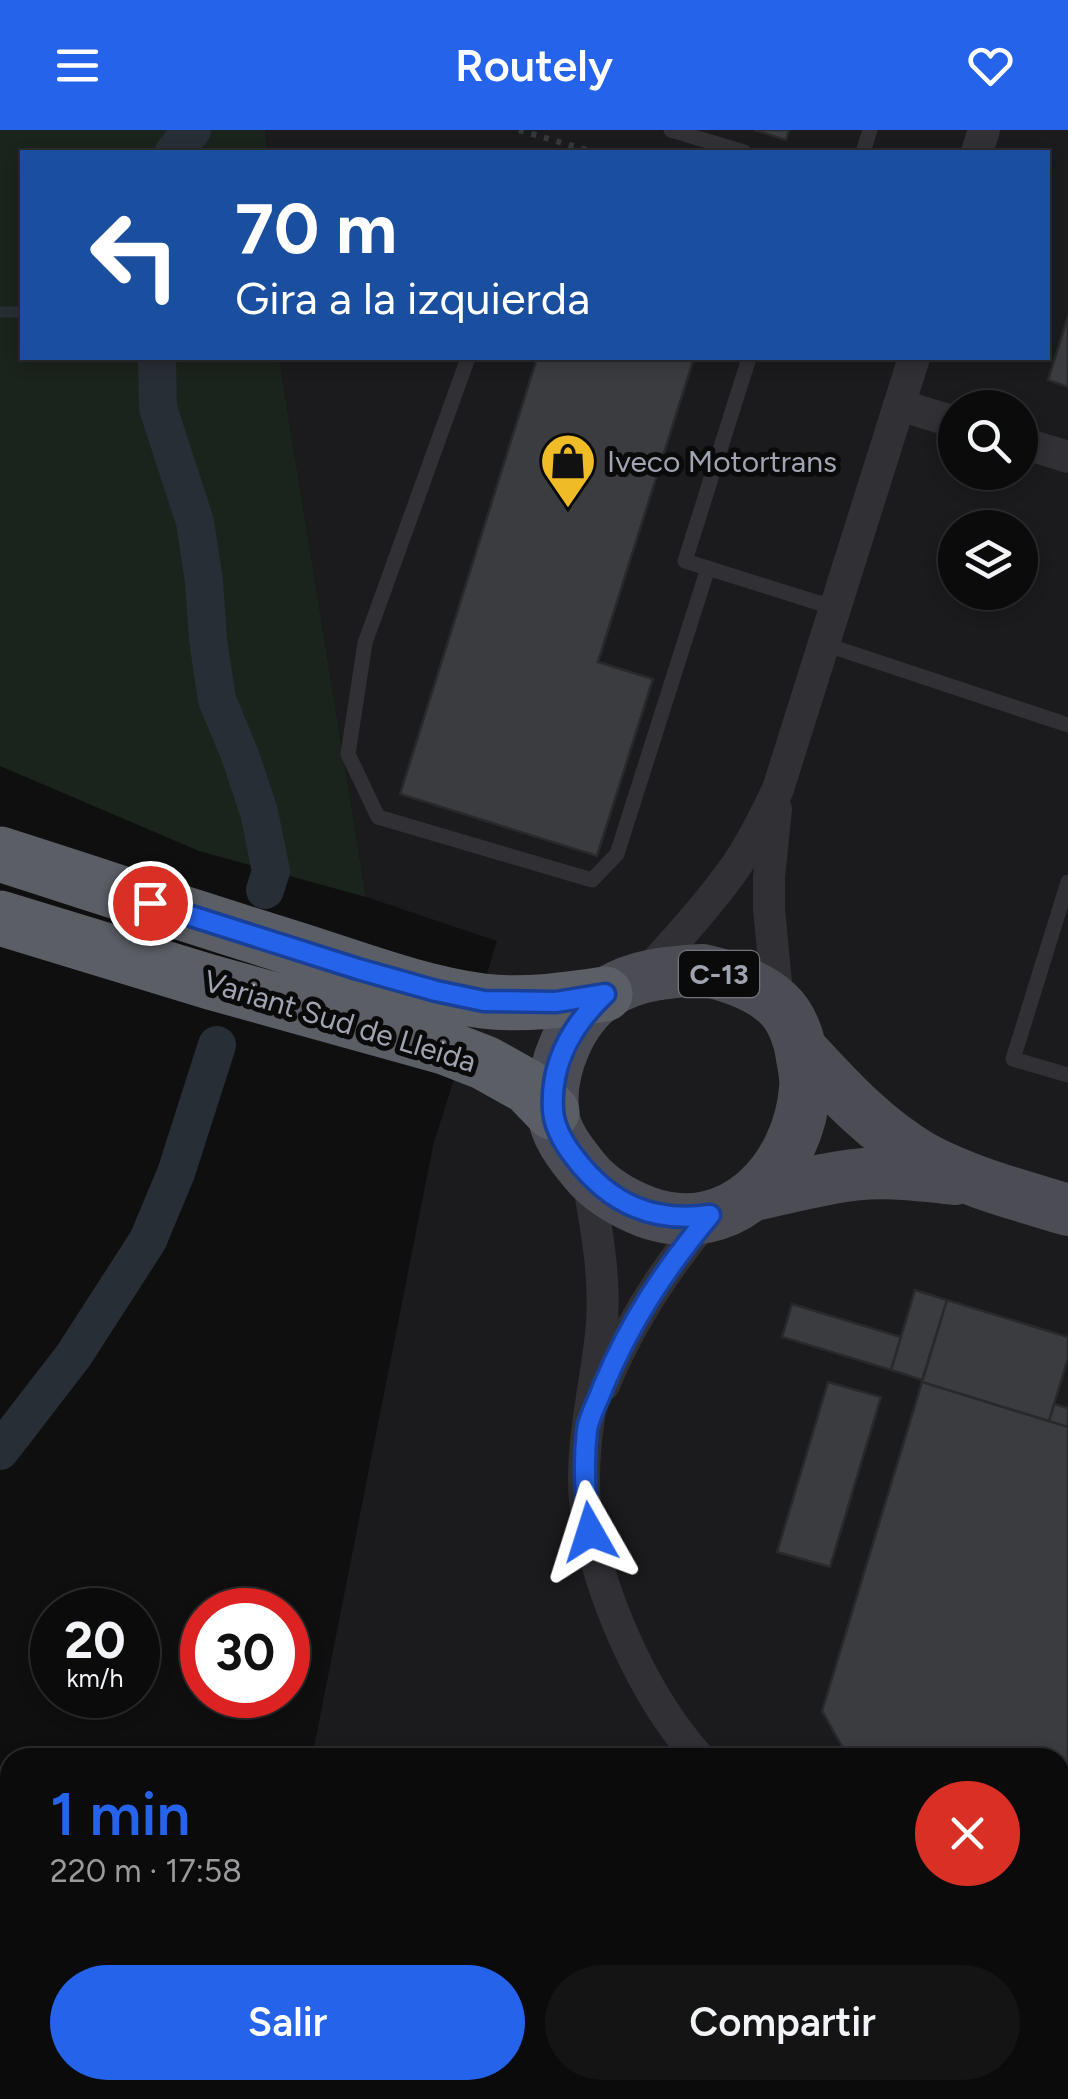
<!DOCTYPE html>
<html lang="es">
<head>
<meta charset="utf-8">
<style>
  :root { --surface:#0b0b0c; --page:#141415; --text:#f1f3f6; --muted:#9a9b9d; --line:#2b2b2d; --accent:#2563eb }
  body { margin:0; font-family:Figtree,sans-serif; background:var(--page); color:var(--text); height:100vh; display:flex; flex-direction:column; font-size:38px; white-space:nowrap }
  * { box-sizing:border-box; margin:0 }
  p { font-size:32px; color:var(--muted) }
  .icon { flex:none; width:55px; height:55px; fill:none; stroke:currentColor; stroke-width:2; stroke-linecap:round; stroke-linejoin:round }
  .map { position:relative; flex:1; overflow:hidden }
  .panel { position:absolute; left:0px; top:1618px; width:1070px; height:352px; display:flex; flex-direction:column; background:var(--surface); border-radius:30px 30px 0 0; box-shadow:0 5px 15px #0003,0 0 0 2px var(--line) }
  .panel>* { flex:none }
  .hud { position:absolute; left:20px; top:20px; width:1030px; height:210px; border-radius:0px; box-shadow:0 5px 15px #0003,0 0 0 2px var(--line); background:#1a4fa0; color:#fff; overflow:hidden }
  .fabs { position:absolute; left:938px; top:260px; display:grid; gap:20px }
  .fabs a { display:grid; place-items:center; width:100px; height:100px; border-radius:50%; background:var(--surface); box-shadow:0 5px 15px #0003,0 0 0 2px var(--line); font-size:50px }
  .speed { position:absolute; left:30px; top:1458px; display:flex; gap:20px; font-size:50px; font-weight:700; text-align:center }
  .speed>* { display:grid; place-content:center; width:130px; height:130px; border-radius:50%; background:var(--surface); box-shadow:0 5px 15px #0003,0 0 0 2px var(--line); line-height:1 }
  .speed small { font-size:25px; font-weight:400 }
  .speed .limit { border:15px solid #d22; background:#fff; color:#111 }
  .pin { position:absolute; display:grid; place-items:center; width:85px; height:85px; color:#fff; margin:-42px; border:5px solid #fff; border-radius:50%; box-shadow:0 2px 10px #0007 }
  .me { position:absolute; width:110px; margin:-55px; rotate:354deg; stroke-linejoin:round; filter:drop-shadow(0 0 8px #0008) }
  .turn { display:flex; align-items:center; gap:35px; height:210px; padding:0 50px; font-size:45px }
  .turn .icon { width:130px; height:130px; stroke-width:2.5 }
  .turn b { display:block; font-size:70px; line-height:85px }
  .round { display:grid; place-items:center; flex:none; width:105px; height:105px; border-radius:52px; background:var(--page) }
  .head { display:flex; align-items:center; justify-content:space-between; height:170px; padding:0 50px }
  h1 { font-size:60px; font-weight:600; line-height:75px; color:var(--accent) }
  .cta { display:flex; gap:20px; margin-top:auto; padding:20px 50px }
  .cta a { flex:1; height:115px; border-radius:60px; background:var(--accent); color:#fff; font-size:40px; font-weight:600; line-height:115px; text-align:center }
  .cta a+a { background:var(--page); color:var(--text) }
  header { display:flex; justify-content:space-between; align-items:center; height:130px; padding:0 50px; background:var(--accent); color:#fff; font-size:45px; font-weight:600 }
  .map>svg:first-child { display:block }
  .built { fill:#1b1b1d; fill-rule:evenodd }
  .green { fill:#1b231d }
  .lines { fill:none; stroke-linecap:round; stroke-linejoin:round }
  .stream { stroke:#282e35; stroke-width:11 }
  .canal { stroke:#282e35; stroke-width:38 }
  .building { fill:#3b3c40; stroke:#29292c; stroke-width:2.5 }
  .path { stroke:#36373c; stroke-width:6; stroke-dasharray:5 8; stroke-linecap:butt }
  .lane { stroke:#303035; stroke-width:15 }
  .street { stroke:#303035; stroke-width:32 }
  .primary { stroke:#4c4d54; stroke-width:52 }
  .highway { stroke:#5c5e66; stroke-width:55 }
  .route-casing { stroke:#184099; stroke-width:25 }
  .route { stroke:#2563eb; stroke-width:18 }
  .labels { text-anchor:middle; dominant-baseline:central; stroke-width:10; stroke-linejoin:round; paint-order:stroke }
  .shield { fill:#0a0a0b; stroke:#73767f; stroke-width:2.5 }
  .shield-label { font-size:28px; font-weight:bold; fill:#a0a4b1 }
  .poi-label { font-size:30px; fill:#a0a4b1; stroke:#0a0a0b; text-anchor:start }
  .street-label { font-size:30px; fill:#a0a4b1; stroke:#0a0a0b }
</style>
</head>
<body>
<header><svg class="icon" aria-label="menu" viewBox="0 0 24 24"><path d="M4 6h16M4 12h16M4 18h16"/></svg>Routely<svg class="icon" aria-label="heart" viewBox="0 0 24 24"><path d="M12 20l-8-8c-3-5 5-10 8-4 3-6 11-1 8 4z"/></svg></header>
<div class="map">
<svg width="1068" height="1969" viewBox="0 0 1068 1969">
  <rect width="100%" height="100%" fill="#0f0f10"/>
  <path class="built" d="M 265,0 L 1068,0 L 1068,1969 L 244,1969 L 245,1960 L 1060,1960 L 1060,1628 L 312,1627 L 433,1016 L 497,811 L 366,767 L 279,228 L 1048,228 L 1048,22 L 267,22 ZM 955,278 L 1020,278 L 1020,342 L 955,342 ZM 955,398 L 1020,398 L 1020,462 L 955,462 Z"/>
  <path class="green" d="M 0,0 L 265,0 L 267,22 L 22,22 L 22,228 L 279,228 L 366,767 L 199,721 L 0,636 Z"/>
  <g class="lines">
    <path class="stream" d="M 0,182 L 22,182"/>
    <path class="canal" d="M 174,22 L 192,0
      M 157,228 L 158,278 L 195,392 L 204,451 L 208,509 L 217,570 L 240,625 L 259,682 L 271,741 L 265,760
      M 0,1321 L 74,1225 L 148,1110 L 176,1043 L 217,915"/>
  </g>
  <path class="building" d="M 754,0 L 789,0 L 786,10 Z
    M 1068,186 L 1068,257 L 1048,250 Z
    M 537,228 L 694,228 L 598,532 L 653,549 L 597,726 L 400,664 Z
    M 915,1160 L 947,1170 L 922,1250 L 891,1240 Z
    M 947,1170 L 1068,1207 L 1068,1228 L 1049,1291 L 922,1252 Z
    M 792,1174 L 901,1207 L 891,1240 L 782,1207 Z
    M 828,1252 L 881,1267 L 830,1437 L 777,1422 Z
    M 922,1252 L 1068,1297 L 1068,1686 L 1060,1684 L 1060,1628 L 875,1628 L 843,1618 L 822,1581 Z
    M 1054,1274 L 1068,1278 L 1068,1297 L 1049,1291 Z
    M 389,1960 L 584,1960 L 581,1969 L 386,1969 Z
    M 673,1960 L 782,1960 L 811,1969 L 670,1969 Z"/>
  <g class="lines">
    <path class="path" d="M 519,0 L 593,22"/>
    <path class="lane" d="M 671,0 L 744,22
      M 863,22 L 870,0
      M 468,228 L 365,513 L 348,624 L 378,687 L 592,750 L 617,724 L 708,438
      M 749,228 L 685,431 L 835,478
      M 824,514 L 1068,595
      M 1068,752 L 1013,929 L 1068,945"/>
    <path class="street" d="M 977,22 L 984,0
      M 899,275 L 955,292
      M 1020,312 L 1068,327
      M 776,679 L 769,747 L 769,779 L 778,874
      M 643,846 C 674,813 704,780 731,743 C 750,717 764,688 778,659 L 914,228
      M 587,1044 C 596,1097 607,1150 601,1204 C 595,1260 580,1315 585,1372 C 595,1458 642,1564 699,1628
      M 604,1255 C 630,1192 666,1137 710,1085
      M 1060,1797 L 1068,1799
      M 641,1969 L 644,1960"/>
    <path class="primary" d="M 703,840 C 729,846 758,855 778,874 C 792,887 800,910 802,928 C 804,938 806,949 805,958 C 799,1039 732,1113 646,1082 C 623,1073 600,1060 584,1040 C 571,1024 554,1003 553,981 C 549,939 571,885 608,862 C 637,844 669,842 703,840 Z
      M 801,919 C 837,958 875,1000 922,1027 C 968,1052 1019,1065 1068,1080
      M 754,1065 C 787,1058 820,1049 853,1045 C 887,1041 921,1045 955,1049"/>
    <path class="highway" d="M 0,724 C 100,756 199,789 299,820 C 359,839 421,863 483,871 C 524,876 565,870 605,864
      M 0,788 L 210,852 L 444,917 L 485,933 L 528,957 L 552,982"/>
  </g>
  <g class="lines">
    <g class="route-casing">
      <path id="route" d="M 150,773 L 358,839 L 436,861 L 484,871 L 556,872 L 605,864 C 572,895 550,932 553,980 C 554,997 564,1014 575,1028 C 610,1074 653,1093 710,1085 C 665,1139 630,1192 603,1257 C 598,1271 589,1286 587,1300 C 583,1334 585,1368 590,1402"/>
    </g>
    <use href="#route" class="route"/>
  </g>
  <defs>
    <g id="shop-pin" transform="scale(2.875)"><path d="M0 17L-7.5 6A9.5 9.5 0 1 1 7.5 6Z" fill="#efbc28" stroke="#0a0a0b"/><path d="M-5-2.5h2.3a2.7 3.5 0 0 1 5.4 0H5L5.5 6h-11ZM-1.5-2.5h3a1.5 2.3 0 0 0-3 0Z" fill="#111"/></g>
  </defs>
  <g fill-rule="evenodd">
    <use href="#shop-pin" x="568" y="331"/>
  </g>
  <g class="labels">
    <rect class="shield" x="679" y="821" width="80" height="46" rx="8"/>
    <g class="shield-label">
      <text x="719" y="844">C-13</text>
    </g>
    <g class="poi-label">
      <text x="607" y="331">Iveco Motortrans</text>
    </g>
    <g class="street-label">
      <text transform="translate(340 891) rotate(17)">Variant Sud de Lleida</text>
    </g>
  </g>
</svg>
<div class="fabs">
<a><svg class="icon" aria-label="search" viewBox="0 0 24 24"><circle cx="10" cy="10" r="6"/><path d="M15 15l6 6"/></svg></a>
<a><svg class="icon" aria-label="layers" viewBox="0 0 24 24"><path d="M12 4l9 5-9 5-9-5zM3 14l9 5 9-5"/></svg></a>
</div>
<div class="speed"><div>20<small>km/h</small></div><div class="limit">30</div></div>
<div class="pin" style="left:150px;top:773px;background:#d93025"><svg class="icon" aria-label="arrive" viewBox="0 0 24 24"><path d="M6 21V4h12l-3 4 3 4H6"/></svg></div>
<svg class="me" style="left:590px;top:1402px" viewBox="-20 -20 40 40"><path d="M0-17L14 15 0 8-14 15z" fill="#2563eb" stroke="#fff" stroke-width="4"/></svg>
<div class="hud">
<div class="turn"><svg class="icon" aria-label="left" viewBox="0 0 24 24"><path d="M17 20v-9H6M10 6l-5 5 5 5"/></svg><div><b>70 m</b>Gira a la izquierda</div></div>
</div>
<section class="panel">
<div class="head"><div><h1>1 min</h1><p>220 m · 17:58</p></div><a class="round" style="background:#d93025;color:#fff"><svg class="icon" aria-label="close" viewBox="0 0 24 24"><path d="M6 6l12 12M18 6L6 18"/></svg></a></div>
<div class="cta"><a>Salir</a><a>Compartir</a></div>
</section>
</div>
</body>
</html>
